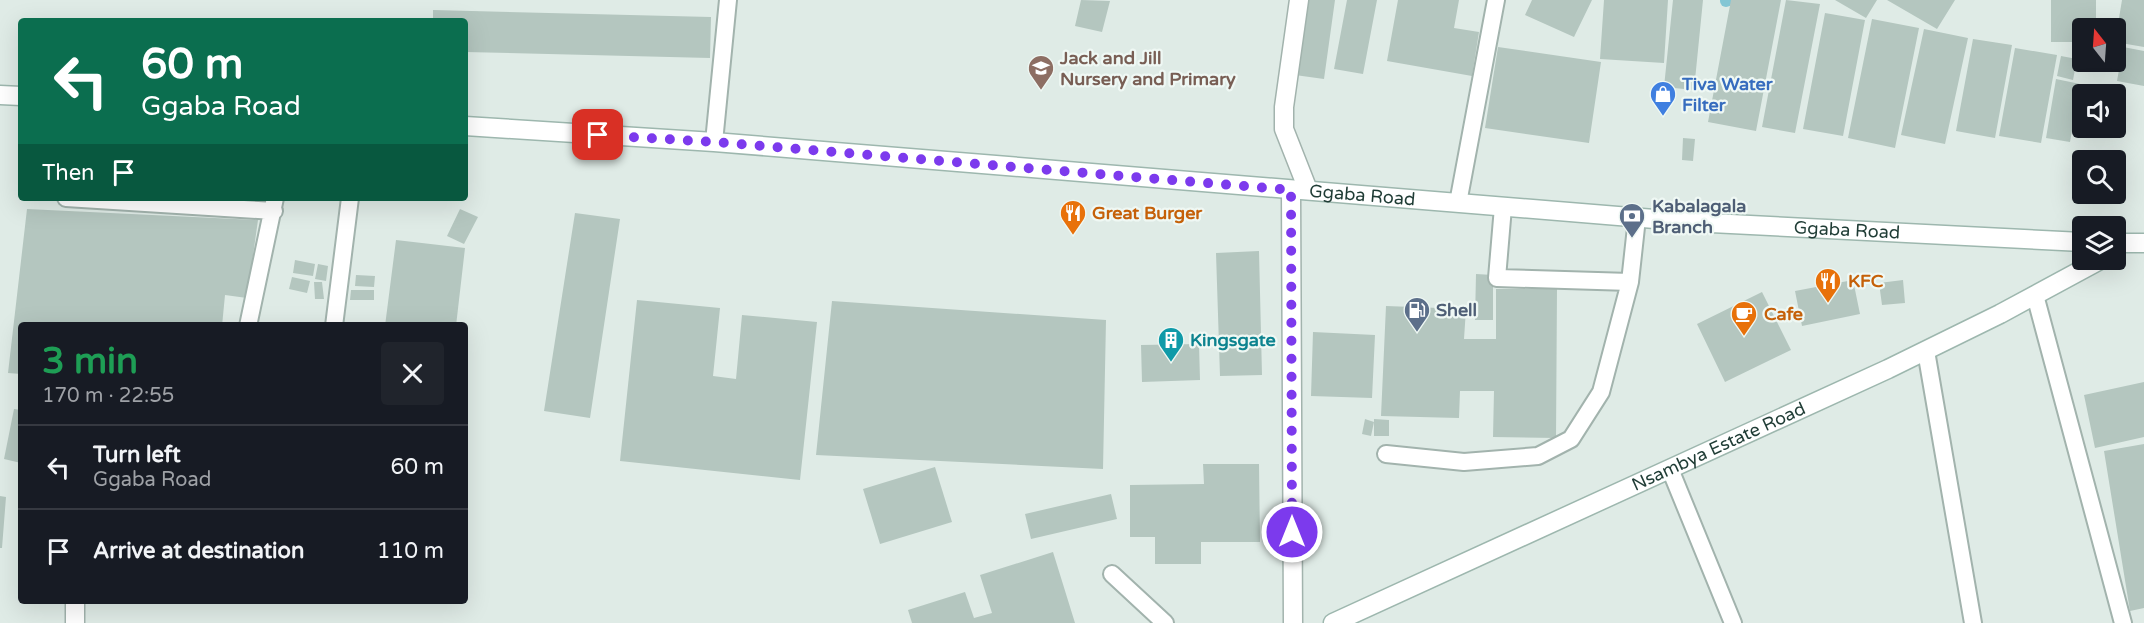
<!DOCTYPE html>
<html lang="en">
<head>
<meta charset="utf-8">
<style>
  :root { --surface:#171b24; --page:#20242c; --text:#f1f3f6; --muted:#9ea1a6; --line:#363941 }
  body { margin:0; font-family:"Varela Round",sans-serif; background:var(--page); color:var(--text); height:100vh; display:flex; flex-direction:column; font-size:22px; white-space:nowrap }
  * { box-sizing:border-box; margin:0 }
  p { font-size:20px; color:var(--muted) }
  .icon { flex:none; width:33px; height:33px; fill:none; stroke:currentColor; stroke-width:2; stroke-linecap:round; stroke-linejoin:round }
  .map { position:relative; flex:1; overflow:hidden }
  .panel { position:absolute; left:18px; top:322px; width:450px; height:282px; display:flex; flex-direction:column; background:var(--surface); border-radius:6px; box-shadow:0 6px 24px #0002 }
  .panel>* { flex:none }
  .guide { position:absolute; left:18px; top:18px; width:450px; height:183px; border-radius:6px; box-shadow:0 6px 24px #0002; background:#0b6e4f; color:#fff; overflow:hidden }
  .needle { width:39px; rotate:343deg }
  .buttons { position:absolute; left:2072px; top:18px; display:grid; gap:12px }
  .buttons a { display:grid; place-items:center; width:54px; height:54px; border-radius:6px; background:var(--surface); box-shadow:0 6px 24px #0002; font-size:30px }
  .pin { position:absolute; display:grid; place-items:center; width:51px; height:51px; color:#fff; margin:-26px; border-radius:12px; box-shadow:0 3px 9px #0006 }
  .me { position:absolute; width:66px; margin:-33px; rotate:0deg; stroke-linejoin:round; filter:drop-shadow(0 0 4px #0008) }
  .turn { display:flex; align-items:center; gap:21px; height:126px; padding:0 24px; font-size:27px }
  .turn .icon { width:78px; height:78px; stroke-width:2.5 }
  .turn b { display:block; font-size:42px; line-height:51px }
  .then { display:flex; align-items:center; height:57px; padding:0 24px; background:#0003; gap:12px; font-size:22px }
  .round { display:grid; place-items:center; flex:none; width:63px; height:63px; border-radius:6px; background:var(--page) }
  .summary { display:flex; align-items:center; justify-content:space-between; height:102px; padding:0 24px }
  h1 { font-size:36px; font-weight:800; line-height:45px; color:#1e9e55 }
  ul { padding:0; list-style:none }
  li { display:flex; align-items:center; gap:18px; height:84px; padding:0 24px; border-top:2px solid var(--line) }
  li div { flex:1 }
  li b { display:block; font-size:22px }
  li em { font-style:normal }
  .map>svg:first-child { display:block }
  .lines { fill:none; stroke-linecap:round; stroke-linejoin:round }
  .stream { stroke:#83c6d4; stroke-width:12 }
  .building { fill:#b4c6bf }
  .lane-casing { stroke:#a2b3ad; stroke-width:20 }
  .street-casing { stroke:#a2b3ad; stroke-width:21 }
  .secondary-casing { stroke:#9db7ae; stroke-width:21 }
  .lane { stroke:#fff; stroke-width:16 }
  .street { stroke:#fff; stroke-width:18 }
  .secondary { stroke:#fff; stroke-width:18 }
  .route { stroke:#7c3aed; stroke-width:10; stroke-dasharray:0 18 }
  .labels { text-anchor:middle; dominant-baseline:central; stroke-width:4.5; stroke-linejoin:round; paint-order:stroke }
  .education-label { font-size:18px; font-weight:bold; fill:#785e54; stroke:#eff8f4; text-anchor:start }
  .shop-label { font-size:18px; font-weight:bold; fill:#366cbe; stroke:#eff8f4; text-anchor:start }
  .street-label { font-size:18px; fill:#1f3c35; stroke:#eff8f4 }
  .service-label { font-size:18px; font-weight:bold; fill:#4e5e75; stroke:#eff8f4; text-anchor:start }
  .food-label { font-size:18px; font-weight:bold; fill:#c56008; stroke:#eff8f4; text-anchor:start }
  .culture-label { font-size:18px; font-weight:bold; fill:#0d838f; stroke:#eff8f4; text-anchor:start }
</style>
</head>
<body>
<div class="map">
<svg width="2144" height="623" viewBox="0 0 2144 623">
  <rect width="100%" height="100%" fill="#dfebe6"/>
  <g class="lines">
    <path class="stream" d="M 1726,1 L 1726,0"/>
  </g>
  <path class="building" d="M 1081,0 L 1110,1 L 1102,32 L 1075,26 Z
    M 1306,0 L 1335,0 L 1324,79 L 1295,75 Z
    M 1347,0 L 1377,0 L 1363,74 L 1334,69 Z
    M 1398,0 L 1459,0 L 1454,28 L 1479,32 L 1472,76 L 1387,61 Z
    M 1532,0 L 1592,0 L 1574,37 L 1525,15 Z
    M 1604,0 L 1668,0 L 1664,63 L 1600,59 Z
    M 1673,0 L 1703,0 L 1694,90 L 1664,87 Z
    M 1731,0 L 1781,0 L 1756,131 L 1708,122 Z
    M 1786,0 L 1820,4 L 1795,133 L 1762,127 Z
    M 1835,0 L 1877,0 L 1866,18 Z
    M 1887,0 L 1955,0 L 1937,29 Z
    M 2051,0 L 2096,0 L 2096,28 L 2082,28 L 2082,42 L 2051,42 Z
    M 2122,0 L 2144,0 L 2144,47 L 2115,42 Z
    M 433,10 L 711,17 L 710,58 L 465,52 L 465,21 L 433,21 Z
    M 1825,13 L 1865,20 L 1843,136 L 1803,129 Z
    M 1872,19 L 1919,28 L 1895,148 L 1848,138 Z
    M 1924,29 L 1968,38 L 1945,144 L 1901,135 Z
    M 1973,39 L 2012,45 L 1995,138 L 1956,131 Z
    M 1498,47 L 1601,62 L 1589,143 L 1485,128 Z
    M 2123,47 L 2144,51 L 2144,86 L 2117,81 Z
    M 2015,48 L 2057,55 L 2041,143 L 1999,136 Z
    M 2061,56 L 2077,59 L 2073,80 L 2057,76 Z
    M 2056,79 L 2080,84 L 2070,142 L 2046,138 Z
    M 2091,87 L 2114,94 L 2089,94 Z
    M 1683,138 L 1695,139 L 1693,161 L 1682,160 Z
    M 27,209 L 258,220 L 247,298 L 225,295 L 222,326 L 21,326 L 21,374 L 8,373 Z
    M 460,209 L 478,217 L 464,244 L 447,236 Z
    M 575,213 L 620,219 L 590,418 L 544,411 Z
    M 396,240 L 465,248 L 456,326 L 385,326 Z
    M 1259,251 L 1262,375 L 1220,376 L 1216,253 Z
    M 295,260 L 315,264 L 313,276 L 293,273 Z
    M 318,264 L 328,266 L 326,281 L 315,279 Z
    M 1476,274 L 1493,275 L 1493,320 L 1475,320 Z
    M 356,275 L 375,276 L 374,287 L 355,286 Z
    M 292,277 L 310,281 L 307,293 L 289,289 Z
    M 1853,280 L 1860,314 L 1802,326 L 1795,291 Z
    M 1903,280 L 1905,303 L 1882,305 L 1879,283 Z
    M 314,282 L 322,282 L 324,299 L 315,299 Z
    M 1496,289 L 1557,289 L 1556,438 L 1493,437 L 1494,391 L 1460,391 L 1459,418 L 1381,416 L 1386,306 L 1466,309 L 1464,339 L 1496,339 Z
    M 351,290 L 374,290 L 374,300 L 350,300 Z
    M 1762,292 L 1791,350 L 1725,382 L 1697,324 Z
    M 637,300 L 720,308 L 713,376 L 736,379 L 742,315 L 817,322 L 800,480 L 620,461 Z
    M 832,301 L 1106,320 L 1103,469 L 816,455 Z
    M 1313,332 L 1375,335 L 1372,398 L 1311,396 Z
    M 1199,344 L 1200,380 L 1142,382 L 1141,345 Z
    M 2144,382 L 2144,437 L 2095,448 L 2084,395 Z
    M 14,409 L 21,410 L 21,463 L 4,459 Z
    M 1365,419 L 1374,422 L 1371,436 L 1362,434 Z
    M 1374,419 L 1389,420 L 1389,436 L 1374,436 Z
    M 2144,444 L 2144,608 L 2130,611 L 2104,451 Z
    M 1203,464 L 1259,464 L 1260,542 L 1201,542 L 1201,564 L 1155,564 L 1155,537 L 1130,537 L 1130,485 L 1204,484 Z
    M 935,467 L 952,522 L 880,544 L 863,489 Z
    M 1111,494 L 1117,519 L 1031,539 L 1025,514 Z
    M 0,496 L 6,497 L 2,548 L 0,548 Z
    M 1053,552 L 1075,623 L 912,623 L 908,610 L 965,592 L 974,618 L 992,613 L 980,575 Z"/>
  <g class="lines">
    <g class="lane-casing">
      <path id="lane" d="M 714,142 L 728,0
        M 66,198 L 274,211
        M 1458,203 L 1496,0
        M 1503,207 L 1497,278 L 1630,282 L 1637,218
        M 2035,295 L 2123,623
        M 248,326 L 275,198
        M 334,326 L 350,198
        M 1926,351 L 1973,623
        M 1386,454 L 1464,462 L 1538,456 L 1571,439 L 1601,392 L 1630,282
        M 1670,469 L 1733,623
        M 1112,574 L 1165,623"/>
    </g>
    <g class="street-casing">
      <path id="street" d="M 1299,0 L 1284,107 L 1284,129 L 1308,190
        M 1291,190 L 1293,623
        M 75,602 L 75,623"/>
    </g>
    <g class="secondary-casing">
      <g id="secondary">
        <path d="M 0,95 L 21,96"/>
        <path id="s1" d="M 465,126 L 714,142 L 1691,222 L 2082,242"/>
        <path d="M 2115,243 L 2144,243"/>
        <path id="s2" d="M 1333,623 L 1888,369 L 2000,314 L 2100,260"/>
      </g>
    </g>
    <use href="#lane" class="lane"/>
    <use href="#street" class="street"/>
    <use href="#secondary" class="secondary"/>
  </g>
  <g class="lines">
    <path class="route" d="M 598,135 L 714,142 L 1291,190 L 1292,532"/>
  </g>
  <defs>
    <g id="school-pin" transform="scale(1.35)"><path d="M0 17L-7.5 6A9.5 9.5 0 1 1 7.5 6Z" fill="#8d6e63" stroke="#eff8f4"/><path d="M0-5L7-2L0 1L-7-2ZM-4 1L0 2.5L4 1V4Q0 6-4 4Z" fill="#fff"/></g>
    <g id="shop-pin" transform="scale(1.35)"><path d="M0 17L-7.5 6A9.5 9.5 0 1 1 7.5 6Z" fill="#3f7fe0" stroke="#eff8f4"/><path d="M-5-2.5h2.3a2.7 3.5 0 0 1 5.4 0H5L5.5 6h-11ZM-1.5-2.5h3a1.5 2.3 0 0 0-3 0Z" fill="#fff"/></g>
    <g id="restaurant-pin" transform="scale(1.35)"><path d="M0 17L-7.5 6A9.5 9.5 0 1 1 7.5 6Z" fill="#e8710a" stroke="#eff8f4"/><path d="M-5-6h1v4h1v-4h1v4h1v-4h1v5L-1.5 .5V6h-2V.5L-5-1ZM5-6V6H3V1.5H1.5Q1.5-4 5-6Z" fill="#fff"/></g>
    <g id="bank-pin" transform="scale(1.35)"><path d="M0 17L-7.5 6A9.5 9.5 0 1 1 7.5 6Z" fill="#5c6f8a" stroke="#eff8f4"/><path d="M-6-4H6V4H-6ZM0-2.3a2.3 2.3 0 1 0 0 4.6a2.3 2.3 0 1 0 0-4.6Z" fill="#fff"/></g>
    <g id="fuel-pin" transform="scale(1.35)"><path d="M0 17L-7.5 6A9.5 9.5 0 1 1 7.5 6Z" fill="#5c6f8a" stroke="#eff8f4"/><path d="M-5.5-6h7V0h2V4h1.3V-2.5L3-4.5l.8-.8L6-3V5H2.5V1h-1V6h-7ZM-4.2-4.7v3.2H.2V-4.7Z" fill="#fff"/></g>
    <g id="cafe-pin" transform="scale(1.35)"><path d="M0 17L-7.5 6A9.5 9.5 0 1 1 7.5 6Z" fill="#e8710a" stroke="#eff8f4"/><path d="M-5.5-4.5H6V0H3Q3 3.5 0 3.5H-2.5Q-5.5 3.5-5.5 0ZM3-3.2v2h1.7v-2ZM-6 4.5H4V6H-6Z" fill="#fff"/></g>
    <g id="building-pin" transform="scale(1.35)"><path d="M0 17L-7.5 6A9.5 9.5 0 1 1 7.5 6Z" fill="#0f9aa8" stroke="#eff8f4"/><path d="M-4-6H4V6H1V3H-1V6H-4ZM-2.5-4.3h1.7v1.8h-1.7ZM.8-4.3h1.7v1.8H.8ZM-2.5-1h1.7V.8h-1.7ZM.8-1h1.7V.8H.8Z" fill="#fff"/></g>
  </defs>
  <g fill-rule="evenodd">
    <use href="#school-pin" x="1041" y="68"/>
    <use href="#shop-pin" x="1663" y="94"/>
    <use href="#restaurant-pin" x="1073" y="213"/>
    <use href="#bank-pin" x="1632" y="216"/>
    <use href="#restaurant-pin" x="1828" y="281"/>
    <use href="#fuel-pin" x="1417" y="310"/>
    <use href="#cafe-pin" x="1744" y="314"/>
    <use href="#building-pin" x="1171" y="340"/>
  </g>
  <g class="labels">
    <g class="education-label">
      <text x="1060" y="58">Jack and Jill<tspan x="1060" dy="21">Nursery and Primary</tspan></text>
    </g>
    <g class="shop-label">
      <text x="1682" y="84">Tiva Water<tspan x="1682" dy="21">Filter</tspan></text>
    </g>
    <g class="street-label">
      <text stroke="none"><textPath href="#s1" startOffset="900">Ggaba Road</textPath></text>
      <text stroke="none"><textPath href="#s1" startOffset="1386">Ggaba Road</textPath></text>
      <text stroke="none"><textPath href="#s2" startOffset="424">Nsambya Estate Road</textPath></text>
    </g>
    <g class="service-label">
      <text x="1652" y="206">Kabalagala<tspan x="1652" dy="21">Branch</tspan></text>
      <text x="1436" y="310">Shell</text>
    </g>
    <g class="food-label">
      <text x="1092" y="213">Great Burger</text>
      <text x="1848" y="281">KFC</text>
      <text x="1764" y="314">Cafe</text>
    </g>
    <g class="culture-label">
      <text x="1190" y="340">Kingsgate</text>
    </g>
  </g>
</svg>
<div class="buttons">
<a><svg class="needle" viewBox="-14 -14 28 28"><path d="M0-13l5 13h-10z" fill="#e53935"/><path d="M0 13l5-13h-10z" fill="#9ea1a6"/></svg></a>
<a><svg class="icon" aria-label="sound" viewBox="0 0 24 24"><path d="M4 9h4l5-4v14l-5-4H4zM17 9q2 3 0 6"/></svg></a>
<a><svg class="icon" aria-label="search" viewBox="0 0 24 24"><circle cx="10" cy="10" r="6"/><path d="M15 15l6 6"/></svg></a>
<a><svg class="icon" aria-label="layers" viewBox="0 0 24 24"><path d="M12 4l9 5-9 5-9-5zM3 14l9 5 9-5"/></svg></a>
</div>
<div class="pin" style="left:598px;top:135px;background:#d93025"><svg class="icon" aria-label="arrive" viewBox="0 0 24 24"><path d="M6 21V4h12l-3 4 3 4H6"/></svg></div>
<svg class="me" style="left:1292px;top:532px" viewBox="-20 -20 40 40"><circle r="17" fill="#7c3aed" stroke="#fff" stroke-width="3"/><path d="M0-11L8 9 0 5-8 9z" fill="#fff"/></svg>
<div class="guide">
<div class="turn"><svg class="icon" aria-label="left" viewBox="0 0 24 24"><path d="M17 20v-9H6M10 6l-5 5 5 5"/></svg><div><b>60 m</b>Ggaba Road</div></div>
<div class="then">Then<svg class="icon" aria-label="arrive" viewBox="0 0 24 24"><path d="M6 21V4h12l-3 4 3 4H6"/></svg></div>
</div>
<section class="panel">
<div class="summary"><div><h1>3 min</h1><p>170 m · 22:55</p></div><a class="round"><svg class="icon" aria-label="close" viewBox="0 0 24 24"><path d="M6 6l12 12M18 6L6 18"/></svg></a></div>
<ul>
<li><svg class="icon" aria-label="left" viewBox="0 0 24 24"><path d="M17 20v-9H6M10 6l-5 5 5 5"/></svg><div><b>Turn left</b><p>Ggaba Road</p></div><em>60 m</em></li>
<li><svg class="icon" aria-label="arrive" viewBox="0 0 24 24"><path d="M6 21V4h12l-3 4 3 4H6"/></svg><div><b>Arrive at destination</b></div><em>110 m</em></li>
</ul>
</section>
</div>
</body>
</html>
